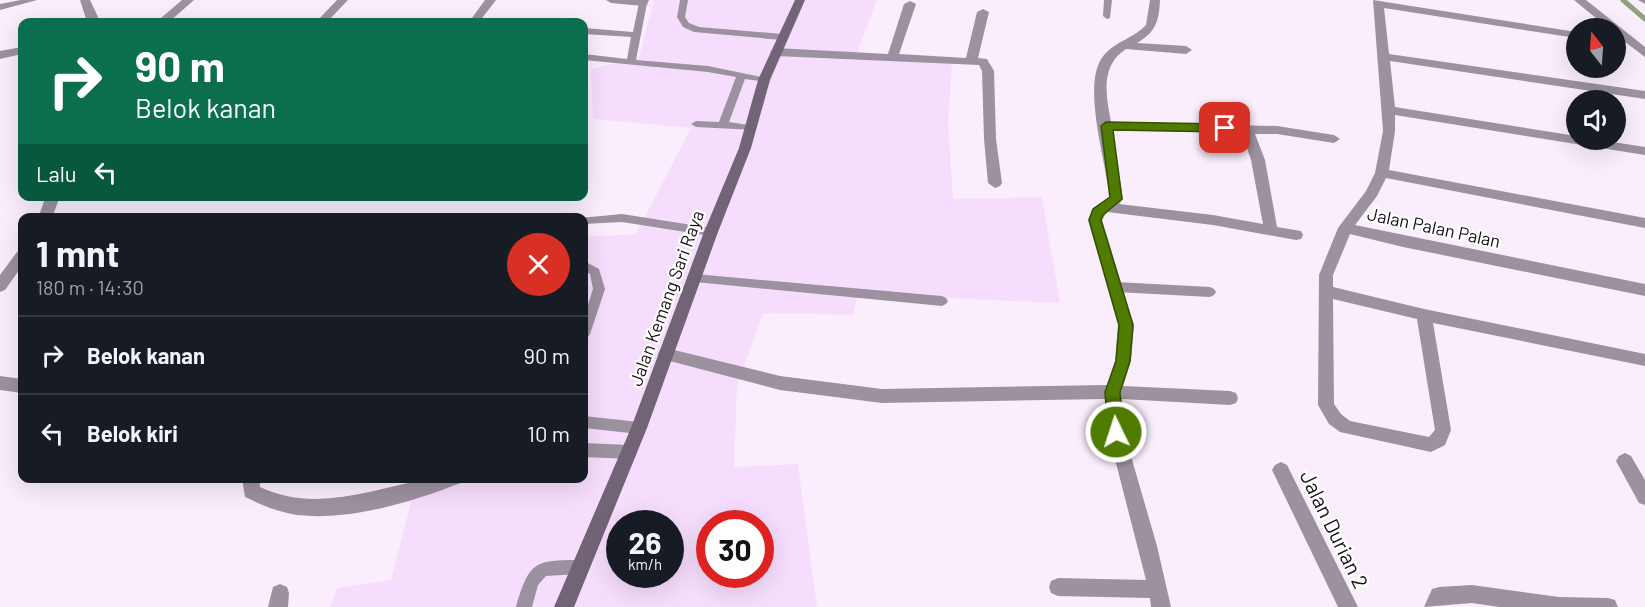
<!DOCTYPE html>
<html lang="id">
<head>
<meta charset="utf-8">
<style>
  :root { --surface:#171b24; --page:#20242c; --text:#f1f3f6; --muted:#9ea1a6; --line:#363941 }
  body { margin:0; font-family:Barlow,sans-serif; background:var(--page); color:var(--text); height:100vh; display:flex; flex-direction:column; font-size:22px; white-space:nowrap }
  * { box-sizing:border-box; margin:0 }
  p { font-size:20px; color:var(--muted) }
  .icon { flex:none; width:33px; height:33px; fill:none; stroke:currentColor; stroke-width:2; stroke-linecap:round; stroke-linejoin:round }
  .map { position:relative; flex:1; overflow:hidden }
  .side { position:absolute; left:18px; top:213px; width:570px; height:270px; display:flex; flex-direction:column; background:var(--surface); border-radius:12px; box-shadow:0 6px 24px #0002 }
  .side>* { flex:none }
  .top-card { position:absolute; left:18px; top:18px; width:570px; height:183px; border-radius:12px; box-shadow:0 6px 24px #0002; background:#0b6e4f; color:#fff; overflow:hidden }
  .needle { width:39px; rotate:343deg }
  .tools { position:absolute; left:1566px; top:18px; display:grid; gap:12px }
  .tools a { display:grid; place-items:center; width:60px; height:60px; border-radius:50%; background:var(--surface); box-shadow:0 6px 24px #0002; font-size:30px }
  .speed { position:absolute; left:606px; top:510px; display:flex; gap:12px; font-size:30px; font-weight:700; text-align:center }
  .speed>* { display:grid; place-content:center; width:78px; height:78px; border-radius:50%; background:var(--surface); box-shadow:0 6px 24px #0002; line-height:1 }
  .speed small { font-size:15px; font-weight:400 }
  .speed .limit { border:9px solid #d22; background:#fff; color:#111 }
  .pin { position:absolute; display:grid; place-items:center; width:51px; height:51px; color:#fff; margin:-26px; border-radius:12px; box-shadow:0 3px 9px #0006 }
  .me { position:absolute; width:66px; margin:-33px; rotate:356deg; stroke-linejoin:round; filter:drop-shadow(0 0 4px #0008) }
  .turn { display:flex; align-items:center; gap:21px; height:126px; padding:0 18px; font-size:27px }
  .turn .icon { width:78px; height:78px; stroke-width:2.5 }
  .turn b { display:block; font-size:42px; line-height:51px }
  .then { display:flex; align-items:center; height:57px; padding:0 18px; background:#0003; gap:12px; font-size:22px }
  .round { display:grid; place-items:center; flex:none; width:63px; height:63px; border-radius:32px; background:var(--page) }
  .overview { display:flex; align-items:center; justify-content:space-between; height:102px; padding:0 18px }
  h1 { font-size:36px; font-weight:700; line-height:45px }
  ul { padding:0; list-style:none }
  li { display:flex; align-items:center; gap:18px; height:78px; padding:0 18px; border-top:2px solid var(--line) }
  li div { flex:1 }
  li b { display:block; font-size:22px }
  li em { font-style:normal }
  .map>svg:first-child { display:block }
  .built { fill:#f6ddfd; fill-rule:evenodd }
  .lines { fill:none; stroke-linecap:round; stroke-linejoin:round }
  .stream { stroke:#90a180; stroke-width:5 }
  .service { fill:#9c919f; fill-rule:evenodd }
  .minor { fill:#9c919f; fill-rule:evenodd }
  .secondary { fill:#726477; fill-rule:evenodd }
  .route { fill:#4f7c00; stroke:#335100; stroke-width:1.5 }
  .labels { text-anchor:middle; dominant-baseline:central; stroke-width:4.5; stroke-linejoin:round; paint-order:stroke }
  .street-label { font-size:18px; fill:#140e16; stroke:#fff }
  .near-street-label { font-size:21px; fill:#140e16; stroke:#fff }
</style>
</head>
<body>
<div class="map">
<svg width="1645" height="607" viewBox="0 0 1645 607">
  <rect width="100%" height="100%" fill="#faeefd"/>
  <path class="built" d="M 654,0 L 877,0 L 856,55 L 952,62 L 948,123 L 953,199 L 1042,197 L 1060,303 L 858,294 L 853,315 L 763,313 L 737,387 L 734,467 L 798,464 L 817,607 L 330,607 L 337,588 L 391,580 L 417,479 L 584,478 L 584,237 L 636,234 L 691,128 L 593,119 L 591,69 L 639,57 ZM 620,524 L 670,524 L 670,574 L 620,574 ZM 710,524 L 760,524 L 760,574 L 710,574 Z"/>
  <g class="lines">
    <path class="stream" d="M 1623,0 L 1645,19"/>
    <path class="service" d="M 21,0 L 37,0 L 0,10 L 0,4 Z
      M 643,0 L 647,3 L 636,60 L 708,66 L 767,78 L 767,82 L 745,79 L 729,122 L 755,126 L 755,130 L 696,127 L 691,124 L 696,121 L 719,122 L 736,77 L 708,72 L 584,60 L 584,54 L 627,59 L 631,37 L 584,34 L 584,28 L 633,32 L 639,3 Z
      M 680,0 L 688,0 L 685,17 L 689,23 L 699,27 L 782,34 L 787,37 L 782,40 L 694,32 L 683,27 L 677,17 Z
      M 1104,0 L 1112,0 L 1110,18 L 1107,19 L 1103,16 Z
      M 622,214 L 711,228 L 717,232 L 711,236 L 622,222 L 584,224 L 584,218 L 580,218 Z
      M 584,261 L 599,269 L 605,289 L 590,334 L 588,337 L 584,339 L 584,317 L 593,289 L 590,274 L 584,270 Z
      M 695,274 L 942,296 L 946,298 L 948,301 L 946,304 L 942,306 L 695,282 L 689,278 Z
      M 1116,282 L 1210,287 L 1214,289 L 1216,292 L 1214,295 L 1210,297 L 1116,292 L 1110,287 Z
      M 584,416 L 639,422 L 644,424 L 646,428 L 644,432 L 639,434 L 584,428 Z
      M 580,560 L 585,562 L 587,567 L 585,572 L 580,574 L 546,576 L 538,585 L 532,607 L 516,607 C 529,562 534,560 580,560 Z"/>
    <path class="minor" d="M 80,0 L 90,0 L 98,17 L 97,22 L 87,22 Z
      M 182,0 L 194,0 L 169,22 L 161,22 L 161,18 Z
      M 337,0 L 348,0 L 327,22 L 316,22 Z
      M 485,0 L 496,0 L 479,22 L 469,22 Z
      M 606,0 L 649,0 L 647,5 L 643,6 L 611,3 Z
      M 1150,0 L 1160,0 C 1159,21 1156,32 1137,43 L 1186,46 L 1192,50 L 1186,54 L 1126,49 C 1100,66 1106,95 1111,122 L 1277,126 L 1334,135 L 1340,139 L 1334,143 L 1277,134 L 1255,134 L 1265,160 L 1277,227 L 1301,231 L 1303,235 L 1301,239 L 1296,240 L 1213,225 L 1107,212 L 1102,220 L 1134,325 L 1131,361 L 1123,386 L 1230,391 L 1236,393 L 1238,398 L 1236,403 L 1230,405 L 1122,399 L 1124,432 L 1157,546 L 1171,607 L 1151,607 L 1150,598 L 1058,596 L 1051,593 L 1049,587 L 1051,581 L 1058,578 L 1146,580 L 1108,432 L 1105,399 L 882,403 L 780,390 L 666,360 L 660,358 L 658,354 L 660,350 L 666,348 L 780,376 L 882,389 L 1107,385 L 1115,361 L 1118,325 L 1088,220 L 1093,209 L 1109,197 C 1107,162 1080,83 1104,55 C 1116,41 1134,38 1146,25 ZM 1112,130 L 1242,133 L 1251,160 L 1263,224 L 1213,215 L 1119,204 L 1123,199 Z
      M 1373,0 L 1576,32 L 1576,38 L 1384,8 L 1389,54 L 1645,91 L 1645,99 L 1390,61 L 1395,107 L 1576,136 L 1576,140 L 1600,140 L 1645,147 L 1645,155 L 1395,115 L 1395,131 L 1389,170 L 1645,218 L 1645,228 L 1386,178 L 1377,196 L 1355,225 L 1645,284 L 1645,296 L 1403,247 L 1350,234 L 1333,275 L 1333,287 L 1424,309 L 1645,354 L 1645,366 L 1433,323 L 1451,430 L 1445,445 L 1431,452 L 1340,432 L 1329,424 L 1318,405 L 1319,275 L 1338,228 L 1366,191 L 1375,173 L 1383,131 ZM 1333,299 L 1417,319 L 1435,430 L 1429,437 L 1350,421 L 1341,414 L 1334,404 Z
      M 1574,0 L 1586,0 L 1645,47 L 1645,57 L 1616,35 L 1616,28 L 1608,28 Z
      M 1638,0 L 1645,0 L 1645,4 Z
      M 910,1 L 916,4 L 899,54 L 966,58 L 977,12 L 983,9 L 989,12 L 978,58 L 987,59 L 994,71 L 996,139 L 1002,183 L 1000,186 L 995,188 L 988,183 L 984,139 L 982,71 L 979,65 L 776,56 L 770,52 L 776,48 L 888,54 L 904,4 Z
      M 22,47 L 22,54 L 0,59 L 0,51 Z
      M 46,196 L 60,196 L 52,218 L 38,218 Z
      M 22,251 L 22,266 L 5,290 L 0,292 L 0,275 L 17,252 Z
      M 0,376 L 22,379 L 22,393 L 0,390 Z
      M 584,443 L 629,445 L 635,447 L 637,452 L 635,457 L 629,459 L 584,457 Z
      M 1625,453 L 1631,456 L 1645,480 L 1645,505 L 1639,503 L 1616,461 L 1619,456 Z
      M 1281,462 L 1287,465 L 1358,607 L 1338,607 L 1272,470 L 1275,465 Z
      M 242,478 L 260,478 L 260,487 C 315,513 370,490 426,479 C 438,477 452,478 463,478 L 461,483 C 411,502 351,521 297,515 C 278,512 262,505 245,497 Z
      M 280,584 L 287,587 L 289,593 L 288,607 L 268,607 L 273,587 Z
      M 1472,585 L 1559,597 L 1608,598 L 1615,600 L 1618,607 L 1499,607 L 1472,603 L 1424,607 L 1432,589 L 1439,587 Z"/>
    <path class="secondary" d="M 795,0 L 805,0 L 770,80 L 751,148 L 718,232 L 647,428 L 574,607 L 554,607 L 631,428 L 704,232 L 739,148 L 758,80 Z"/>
  </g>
  <path class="route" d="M 1106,122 L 1225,124 L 1230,128 L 1225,132 L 1113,130 L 1122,199 L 1103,215 L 1101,220 L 1133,325 L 1130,361 L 1120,392 L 1123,432 L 1121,436 L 1116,438 L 1110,436 L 1108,432 L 1105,392 L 1116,361 L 1119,325 L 1089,220 L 1093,209 L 1110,197 L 1101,126 Z"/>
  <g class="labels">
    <g class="street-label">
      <text transform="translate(1434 227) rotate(12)">Jalan Palan Palan</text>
      <text transform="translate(666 298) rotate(-70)">Jalan Kemang Sari Raya</text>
    </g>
    <g class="near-street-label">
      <text transform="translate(1335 529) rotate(64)">Jalan Durian 2</text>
    </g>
  </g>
</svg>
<div class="tools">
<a><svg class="needle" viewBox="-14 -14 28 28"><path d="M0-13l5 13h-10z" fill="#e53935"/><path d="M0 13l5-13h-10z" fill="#9ea1a6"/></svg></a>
<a><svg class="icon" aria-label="sound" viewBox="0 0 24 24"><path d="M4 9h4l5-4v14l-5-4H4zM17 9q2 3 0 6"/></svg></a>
</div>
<div class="speed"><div>26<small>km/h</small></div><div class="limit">30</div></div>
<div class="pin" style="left:1225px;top:128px;background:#d93025"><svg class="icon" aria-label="arrive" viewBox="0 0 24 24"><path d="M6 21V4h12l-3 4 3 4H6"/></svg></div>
<svg class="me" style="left:1116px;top:432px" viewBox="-20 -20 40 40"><circle r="17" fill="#4f7c00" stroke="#fff" stroke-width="3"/><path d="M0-11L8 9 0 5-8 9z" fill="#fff"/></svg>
<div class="top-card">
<div class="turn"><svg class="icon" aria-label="right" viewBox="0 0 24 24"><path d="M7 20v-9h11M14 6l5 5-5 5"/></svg><div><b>90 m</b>Belok kanan</div></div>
<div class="then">Lalu<svg class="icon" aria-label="left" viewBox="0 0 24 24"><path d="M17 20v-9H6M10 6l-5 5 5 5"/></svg></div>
</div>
<section class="side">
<div class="overview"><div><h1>1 mnt</h1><p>180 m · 14:30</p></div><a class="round" style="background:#d93025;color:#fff"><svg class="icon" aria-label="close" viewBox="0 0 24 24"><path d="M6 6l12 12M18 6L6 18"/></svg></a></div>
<ul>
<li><svg class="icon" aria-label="right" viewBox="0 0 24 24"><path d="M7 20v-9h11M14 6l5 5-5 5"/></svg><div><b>Belok kanan</b></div><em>90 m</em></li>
<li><svg class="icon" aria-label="left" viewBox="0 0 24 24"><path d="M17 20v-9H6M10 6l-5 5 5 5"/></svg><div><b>Belok kiri</b></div><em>10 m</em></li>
</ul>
</section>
</div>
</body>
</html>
